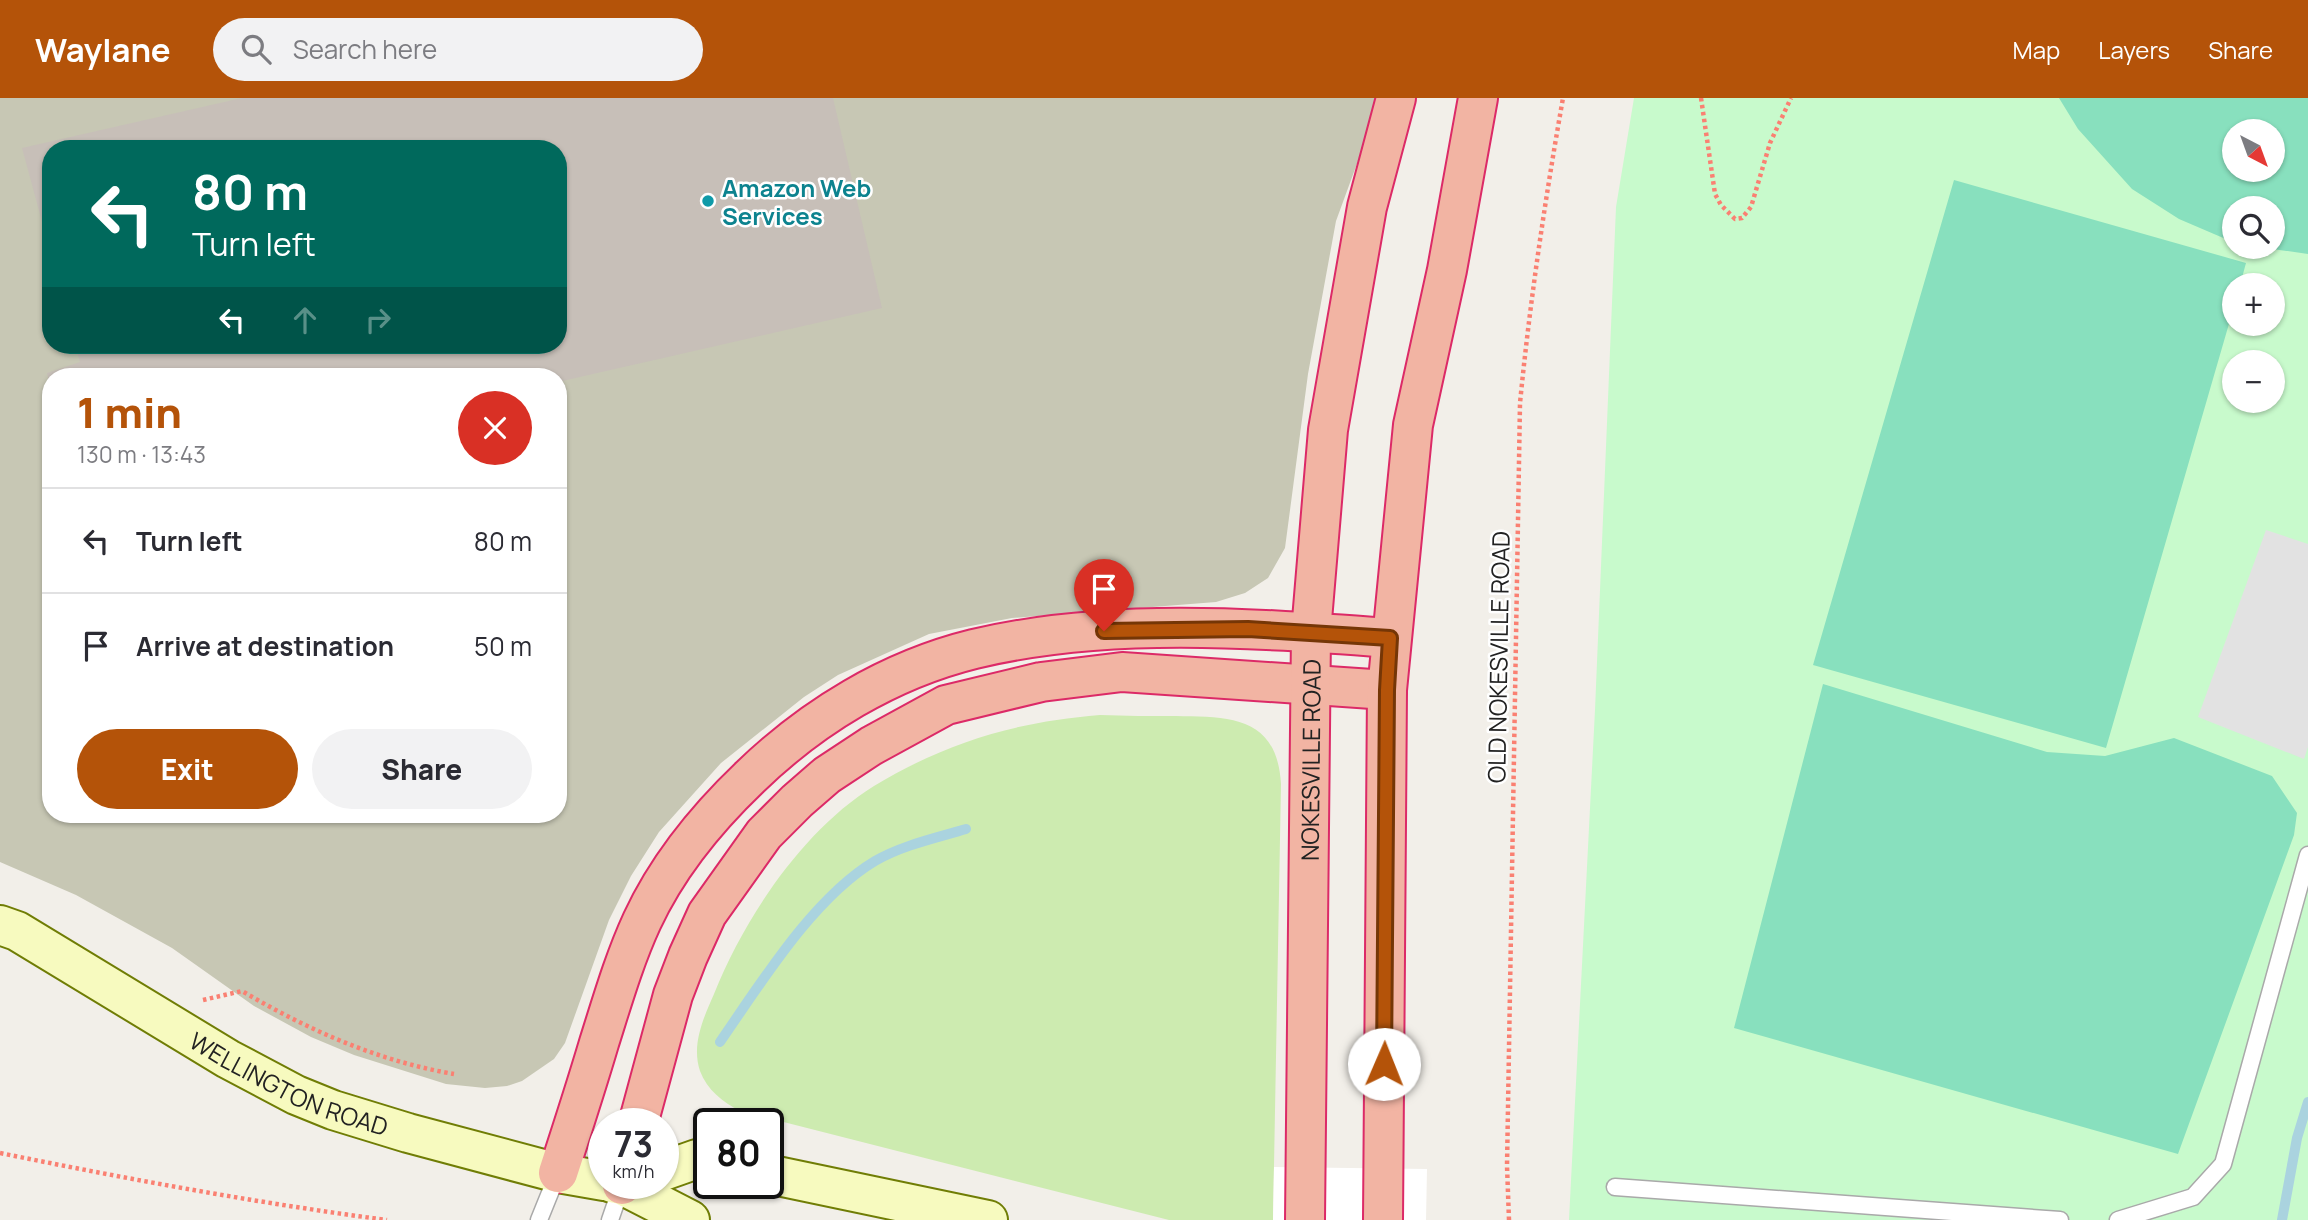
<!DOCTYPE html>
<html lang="en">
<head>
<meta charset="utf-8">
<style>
  :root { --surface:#fff; --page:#f2f2f3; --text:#2b2b33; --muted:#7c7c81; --line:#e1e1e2; --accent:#b45309 }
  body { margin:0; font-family:Manrope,sans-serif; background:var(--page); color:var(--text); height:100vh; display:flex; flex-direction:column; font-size:26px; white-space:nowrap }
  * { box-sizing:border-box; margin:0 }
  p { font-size:23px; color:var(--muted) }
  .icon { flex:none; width:38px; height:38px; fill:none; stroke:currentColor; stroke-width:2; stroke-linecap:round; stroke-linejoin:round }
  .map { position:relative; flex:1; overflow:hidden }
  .sheet { position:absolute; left:42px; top:270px; width:525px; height:455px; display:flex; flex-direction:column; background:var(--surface); border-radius:28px; box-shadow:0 2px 5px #0004 }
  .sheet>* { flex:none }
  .top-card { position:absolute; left:42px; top:42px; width:525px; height:214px; border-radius:28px; box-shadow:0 2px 5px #0004; background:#00695c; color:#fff; overflow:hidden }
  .needle { width:46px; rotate:139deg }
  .buttons { position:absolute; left:2222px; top:21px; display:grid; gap:14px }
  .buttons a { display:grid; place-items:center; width:63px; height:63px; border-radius:50%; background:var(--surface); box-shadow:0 2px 5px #0004; font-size:35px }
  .speed { position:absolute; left:588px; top:1010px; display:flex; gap:14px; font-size:35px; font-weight:700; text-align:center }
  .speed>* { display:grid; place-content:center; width:91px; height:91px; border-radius:50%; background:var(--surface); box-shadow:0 2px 5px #0004; line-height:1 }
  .speed small { font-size:18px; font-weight:400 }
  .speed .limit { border:4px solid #111; border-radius:10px; background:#fff; color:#111 }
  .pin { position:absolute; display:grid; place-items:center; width:60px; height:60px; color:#fff; margin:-72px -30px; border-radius:50% 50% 50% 0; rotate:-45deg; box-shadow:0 0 7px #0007 }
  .pin .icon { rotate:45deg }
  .me { position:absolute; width:77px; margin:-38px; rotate:1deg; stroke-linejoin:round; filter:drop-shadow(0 0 5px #0008) }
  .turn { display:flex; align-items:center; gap:24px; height:147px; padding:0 35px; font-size:32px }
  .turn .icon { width:91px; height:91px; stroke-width:2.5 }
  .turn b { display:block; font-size:49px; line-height:60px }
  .lanes { display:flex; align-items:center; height:66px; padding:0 35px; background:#0003; justify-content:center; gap:35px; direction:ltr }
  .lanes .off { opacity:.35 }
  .round { display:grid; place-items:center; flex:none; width:74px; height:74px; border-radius:37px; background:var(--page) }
  .overview { display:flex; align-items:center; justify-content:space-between; height:119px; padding:0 35px }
  h1 { font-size:42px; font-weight:800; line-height:52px; color:var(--accent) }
  .action { display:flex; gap:14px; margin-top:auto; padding:14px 35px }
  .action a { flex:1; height:80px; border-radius:42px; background:var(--accent); color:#fff; font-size:28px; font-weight:800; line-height:80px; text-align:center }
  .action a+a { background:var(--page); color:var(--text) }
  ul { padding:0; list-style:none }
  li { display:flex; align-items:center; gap:21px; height:105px; padding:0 35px; border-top:2px solid var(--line) }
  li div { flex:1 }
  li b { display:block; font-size:26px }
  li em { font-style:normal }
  header { display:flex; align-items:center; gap:42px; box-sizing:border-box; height:98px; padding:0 35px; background:var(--accent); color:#fff }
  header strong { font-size:33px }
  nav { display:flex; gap:38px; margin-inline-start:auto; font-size:24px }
  .search { width:490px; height:63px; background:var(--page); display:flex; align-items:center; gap:18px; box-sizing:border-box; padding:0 24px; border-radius:38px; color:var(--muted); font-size:26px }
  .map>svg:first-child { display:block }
  .construction { fill:#c7c7b4; fill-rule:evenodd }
  .grass { fill:#cdebb0 }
  .park { fill:#c8facc; fill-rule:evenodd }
  .pitch { fill:#88e0be; fill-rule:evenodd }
  .parking { fill:#e2e2e2 }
  .pier { fill:#fff }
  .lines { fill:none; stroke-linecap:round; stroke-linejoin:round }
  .stream { stroke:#aad3df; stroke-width:10 }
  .building { fill:#c7bfb8 }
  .service-casing { stroke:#a9a9a9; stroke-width:19 }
  .secondary-casing { stroke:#707d05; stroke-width:42 }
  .trunk-casing { stroke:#dc2a67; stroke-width:42 }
  .path { stroke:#fa8072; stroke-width:4.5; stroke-dasharray:3.5 3.5; stroke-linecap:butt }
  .service { stroke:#fff; stroke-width:16 }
  .secondary { stroke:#f7fabf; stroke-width:38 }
  .trunk { stroke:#f2b4a3; stroke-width:38 }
  .route-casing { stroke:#753606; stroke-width:18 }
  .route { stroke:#b45309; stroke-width:12 }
  .culture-dot { fill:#0f9aa8; stroke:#fff; stroke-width:2.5 }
  .labels { text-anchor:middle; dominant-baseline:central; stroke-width:5; stroke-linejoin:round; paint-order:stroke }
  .culture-label { font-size:24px; font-weight:bold; fill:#0d838f; stroke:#fff; text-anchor:start }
  .street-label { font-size:24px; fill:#222; stroke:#fff }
</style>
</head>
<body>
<header>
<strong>Waylane</strong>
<div class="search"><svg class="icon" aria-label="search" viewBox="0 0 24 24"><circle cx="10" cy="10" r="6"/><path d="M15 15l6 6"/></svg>Search here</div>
<nav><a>Map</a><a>Layers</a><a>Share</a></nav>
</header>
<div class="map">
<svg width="2308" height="1122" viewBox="0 0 2308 1122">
  <rect width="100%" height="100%" fill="#f2efe9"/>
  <path class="construction" d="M 0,0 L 1381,0 L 1336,123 L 1308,276 L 1285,450 L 1268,480 L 1245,495 L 1216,504 L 1012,520 L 929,536 L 838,577 L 804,599 L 721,665 L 659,734 L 631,778 L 609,822 L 565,945 L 554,961 L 522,983 L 507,988 L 485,990 L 446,986 L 354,957 L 311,939 L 254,908 L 172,850 L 76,797 L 0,764 ZM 51,51 L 558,51 L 558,247 L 51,247 ZM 51,278 L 558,278 L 558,716 L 51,716 Z"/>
  <path class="grass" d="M 1100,617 C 1125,618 1151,618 1176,618 C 1230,619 1277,618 1281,686 L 1273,1122 L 1169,1122 L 740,1013 C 723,1004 707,992 700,973 C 691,946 704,919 714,896 C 745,819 803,732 874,688 C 947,644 1015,624 1100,617 Z"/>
  <path class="park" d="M 1634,0 L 2308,0 L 2308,1122 L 1569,1122 L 1595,612 L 1616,109 ZM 2235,33 L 2273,33 L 2273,72 L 2235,72 ZM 2235,110 L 2273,110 L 2273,149 L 2235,149 ZM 2235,187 L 2273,187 L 2273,226 L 2235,226 ZM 2235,264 L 2273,264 L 2273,303 L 2235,303 Z"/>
  <path class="pitch" d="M 2059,0 L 2308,0 L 2308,156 L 2259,149 L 2273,149 L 2273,110 L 2235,110 L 2235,145 L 2179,121 L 2132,91 L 2078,31 ZM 2235,33 L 2273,33 L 2273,72 L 2235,72 Z
    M 1954,82 L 2246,165 L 2240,187 L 2235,187 L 2235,205 L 2106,650 L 1813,567 Z
    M 1823,586 L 2047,654 L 2105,658 L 2174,640 L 2272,678 L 2297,715 L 2294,737 L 2178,1056 L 1734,930 Z"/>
  <path class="parking" d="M 2266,432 L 2308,446 L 2308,649 L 2304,661 L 2198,619 Z"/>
  <path class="pier" d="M 1274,1069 L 1427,1071 L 1426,1122 L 1273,1122 Z"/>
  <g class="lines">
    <path class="stream" d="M 720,944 C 761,885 813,800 875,763 C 903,747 936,740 966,731
      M 2282,1122 L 2297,1040 L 2308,1004"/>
  </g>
  <path class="building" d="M 242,0 L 833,0 L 882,210 L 558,284 L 558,278 L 51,278 L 50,289 L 47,275 L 80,264 L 75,247 L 558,247 L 558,51 L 51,51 L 50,153 L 22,50 Z"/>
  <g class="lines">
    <g class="service-casing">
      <path id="service" d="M 1615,1089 L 2060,1122
        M 539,1122 L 558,1075
        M 610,1122 L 622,1087
        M 2118,1122 L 2193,1099 L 2223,1066 L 2308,757"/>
    </g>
    <g class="secondary-casing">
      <g id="secondary">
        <path id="s1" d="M 0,827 L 17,833 L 228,961 L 296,997 L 333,1012 L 408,1035 L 558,1075 L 604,1083"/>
        <path d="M 663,1073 L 697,1061 L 709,1063"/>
        <path d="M 768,1076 L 988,1122"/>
        <path d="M 612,1085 L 622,1087 L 690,1122"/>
      </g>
    </g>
    <g class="trunk-casing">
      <g id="trunk">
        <path d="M 638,1026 L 673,897 L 688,858 L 707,816 L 764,736 L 797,703 L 827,677 L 871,648 L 946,607 L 1041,584 L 1122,574 L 1387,592"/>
        <path d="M 558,1075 C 572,1032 586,989 599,945 C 612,904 624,862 642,823 C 667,769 707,720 750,679 C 812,619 889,572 974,551 C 1108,519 1254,530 1390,540"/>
        <path d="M 622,1087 L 622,1085"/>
        <path id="s2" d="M 1305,1122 L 1311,534 L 1328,332 L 1367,109 L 1396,0"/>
        <path d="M 1383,1122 L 1387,592 L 1413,327 L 1447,172 L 1478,0"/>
      </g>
    </g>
    <path class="path" d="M 1701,0 L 1715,96 L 1721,107 L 1735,121 L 1742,120 L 1751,109 L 1770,45 L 1791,0
      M 203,902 L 242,893 C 308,932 378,963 454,976
      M 0,1055 C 128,1081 257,1105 387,1122
      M 1509,1122 L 1507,1068 L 1520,305 C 1530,203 1545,102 1563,0"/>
    <use href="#service" class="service"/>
    <use href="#secondary" class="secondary"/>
    <use href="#trunk" class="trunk"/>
  </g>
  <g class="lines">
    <g class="route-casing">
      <path id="route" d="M 1104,533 L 1248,531 L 1390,540 L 1387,592 L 1384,966"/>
    </g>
    <use href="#route" class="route"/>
  </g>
  <circle class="culture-dot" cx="708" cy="103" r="7"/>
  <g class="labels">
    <g class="culture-label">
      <text x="722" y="89">Amazon Web<tspan x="722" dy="28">Services</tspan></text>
    </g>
    <g class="street-label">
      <text transform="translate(1498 559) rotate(-89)">OLD NOKESVILLE ROAD</text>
      <text stroke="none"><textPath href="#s2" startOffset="460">NOKESVILLE ROAD</textPath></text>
      <text stroke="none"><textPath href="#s1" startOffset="331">WELLINGTON ROAD</textPath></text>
    </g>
  </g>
</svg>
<div class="buttons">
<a><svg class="needle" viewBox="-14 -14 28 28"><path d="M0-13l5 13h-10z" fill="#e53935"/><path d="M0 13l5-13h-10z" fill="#7c7c81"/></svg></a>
<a><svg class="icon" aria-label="search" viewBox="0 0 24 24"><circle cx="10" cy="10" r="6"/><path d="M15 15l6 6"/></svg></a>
<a>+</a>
<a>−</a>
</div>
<div class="speed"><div>73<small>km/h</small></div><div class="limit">80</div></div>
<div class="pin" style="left:1104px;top:533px;background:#d93025"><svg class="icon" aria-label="arrive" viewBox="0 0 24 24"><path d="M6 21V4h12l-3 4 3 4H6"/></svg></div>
<svg class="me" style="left:1384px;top:966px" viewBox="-20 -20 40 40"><circle r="19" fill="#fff"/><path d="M0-13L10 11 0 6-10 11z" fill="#b45309"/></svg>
<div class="top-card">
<div class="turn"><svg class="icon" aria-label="left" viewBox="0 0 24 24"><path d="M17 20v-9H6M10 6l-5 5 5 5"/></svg><div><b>80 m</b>Turn left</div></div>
<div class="lanes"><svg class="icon" aria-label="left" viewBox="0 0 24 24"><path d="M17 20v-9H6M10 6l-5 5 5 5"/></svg><svg class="icon off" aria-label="ahead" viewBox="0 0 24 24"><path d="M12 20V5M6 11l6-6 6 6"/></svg><svg class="icon off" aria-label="right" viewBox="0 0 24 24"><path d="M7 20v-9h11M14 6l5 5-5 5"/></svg></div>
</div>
<section class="sheet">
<div class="overview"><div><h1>1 min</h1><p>130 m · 13:43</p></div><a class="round" style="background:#d93025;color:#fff"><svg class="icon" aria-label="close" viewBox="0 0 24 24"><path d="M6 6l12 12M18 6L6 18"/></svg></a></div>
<ul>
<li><svg class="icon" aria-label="left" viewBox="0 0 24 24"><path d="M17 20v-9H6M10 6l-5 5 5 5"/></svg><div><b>Turn left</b></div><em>80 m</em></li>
<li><svg class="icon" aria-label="arrive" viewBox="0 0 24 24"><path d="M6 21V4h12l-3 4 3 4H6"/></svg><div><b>Arrive at destination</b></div><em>50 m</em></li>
</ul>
<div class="action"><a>Exit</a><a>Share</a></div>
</section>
</div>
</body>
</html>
